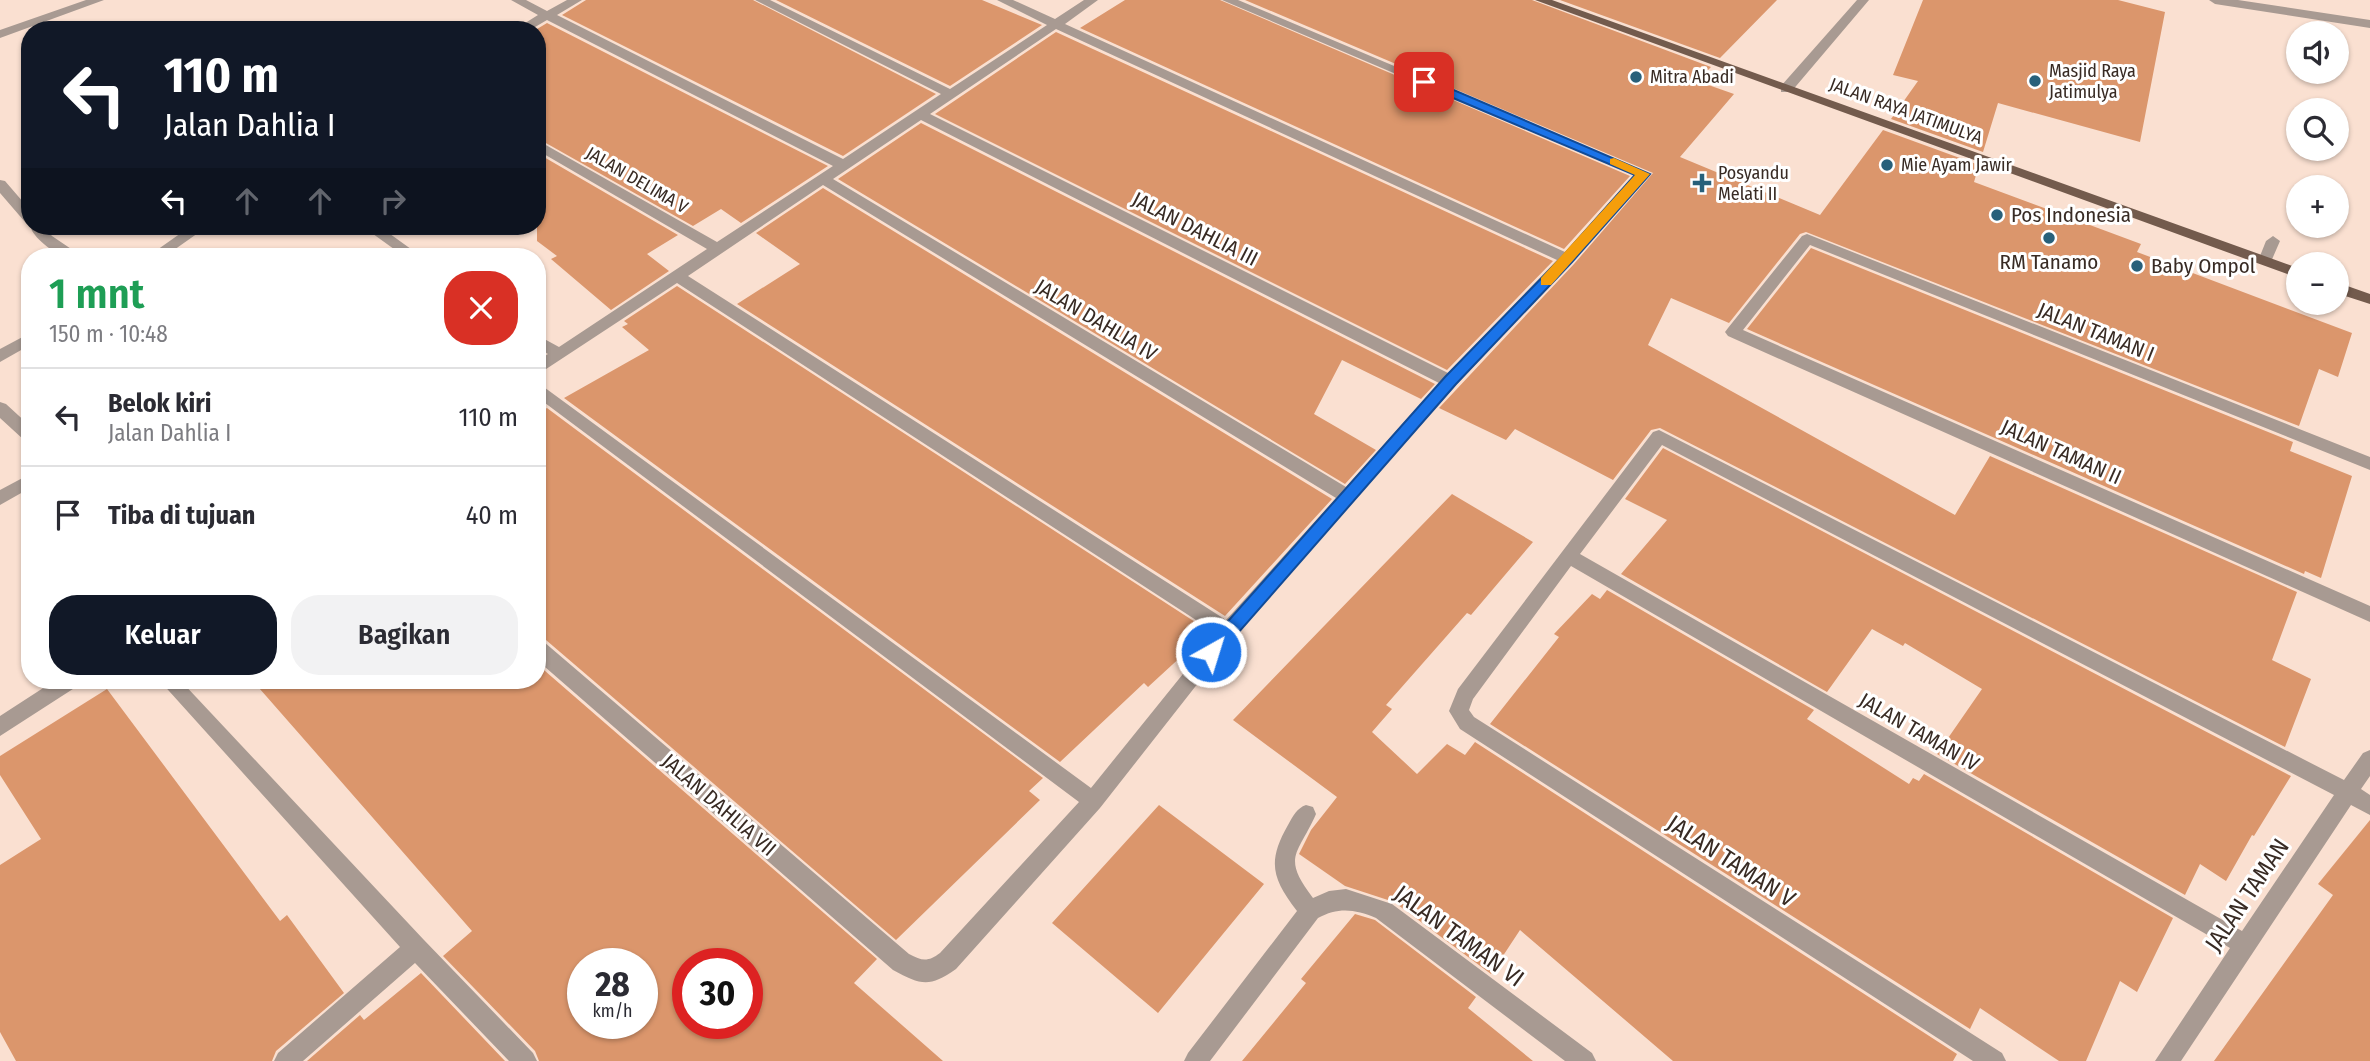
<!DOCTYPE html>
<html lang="id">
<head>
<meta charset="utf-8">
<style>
  :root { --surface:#fff; --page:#f2f2f3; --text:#2b2b33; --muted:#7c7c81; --line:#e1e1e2; --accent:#111827 }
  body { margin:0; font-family:"Fira Sans Condensed",sans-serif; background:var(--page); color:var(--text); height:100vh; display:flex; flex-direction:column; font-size:26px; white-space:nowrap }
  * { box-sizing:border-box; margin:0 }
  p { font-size:23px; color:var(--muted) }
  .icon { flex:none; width:38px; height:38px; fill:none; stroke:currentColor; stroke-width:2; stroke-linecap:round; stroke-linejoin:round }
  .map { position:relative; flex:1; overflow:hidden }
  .panel { position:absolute; left:21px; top:248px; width:525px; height:441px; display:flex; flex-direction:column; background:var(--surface); border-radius:28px; box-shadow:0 2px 5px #0004 }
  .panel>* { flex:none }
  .hud { position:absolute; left:21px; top:21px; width:525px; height:214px; border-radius:28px; box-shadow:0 2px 5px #0004; background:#111827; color:#fff; overflow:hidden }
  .tools { position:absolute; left:2286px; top:21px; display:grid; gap:14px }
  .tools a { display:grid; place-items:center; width:63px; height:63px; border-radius:50%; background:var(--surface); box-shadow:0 2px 5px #0004; font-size:35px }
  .speed { position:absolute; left:567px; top:948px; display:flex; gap:14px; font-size:35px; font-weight:700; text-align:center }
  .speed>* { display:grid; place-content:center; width:91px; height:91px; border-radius:50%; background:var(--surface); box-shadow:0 2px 5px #0004; line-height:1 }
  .speed small { font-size:18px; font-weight:400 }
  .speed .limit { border:10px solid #d22; background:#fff; color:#111 }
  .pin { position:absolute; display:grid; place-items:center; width:60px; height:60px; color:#fff; margin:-30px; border-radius:14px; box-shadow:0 4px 10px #0006 }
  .me { position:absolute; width:77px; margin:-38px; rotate:39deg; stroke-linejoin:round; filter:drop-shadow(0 0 5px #0008) }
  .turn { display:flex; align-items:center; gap:24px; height:147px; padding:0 28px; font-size:32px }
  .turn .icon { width:91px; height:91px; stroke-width:2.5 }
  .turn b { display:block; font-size:49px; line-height:60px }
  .lanes { display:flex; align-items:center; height:66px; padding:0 28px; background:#0003; justify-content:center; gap:35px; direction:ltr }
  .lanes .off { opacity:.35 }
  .round { display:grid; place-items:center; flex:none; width:74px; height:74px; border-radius:28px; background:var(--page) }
  .summary { display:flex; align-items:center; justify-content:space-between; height:119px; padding:0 28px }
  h1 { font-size:42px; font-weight:600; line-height:52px; color:#1e9e55 }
  .cta { display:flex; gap:14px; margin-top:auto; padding:14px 28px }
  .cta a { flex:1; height:80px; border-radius:28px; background:var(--accent); color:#fff; font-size:28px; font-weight:600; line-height:80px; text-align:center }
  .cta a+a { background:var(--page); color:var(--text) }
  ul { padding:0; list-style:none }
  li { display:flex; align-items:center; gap:21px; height:98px; padding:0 28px; border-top:2px solid var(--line) }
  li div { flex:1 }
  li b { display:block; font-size:26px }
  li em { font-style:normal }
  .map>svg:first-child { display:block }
  .building { fill:#db966c; fill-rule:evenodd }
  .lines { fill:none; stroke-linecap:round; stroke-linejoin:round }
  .minor { fill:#a89a92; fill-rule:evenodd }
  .major { fill:#735b4d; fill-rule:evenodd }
  .route { fill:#1a73e8; stroke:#114b97; stroke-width:2 }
  .slow { fill:#f59e0b }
  .poi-dot { fill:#28607a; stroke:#fff; stroke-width:2.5 }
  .labels { text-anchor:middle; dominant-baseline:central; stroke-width:6; stroke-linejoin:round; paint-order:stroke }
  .far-poi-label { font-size:18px; fill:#382b24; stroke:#fff; text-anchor:start }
  .far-street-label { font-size:18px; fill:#382b24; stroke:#fff }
  .poi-label { font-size:21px; fill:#382b24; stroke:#fff; text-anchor:start }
  .street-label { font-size:21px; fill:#382b24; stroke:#fff }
  .near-street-label { font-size:24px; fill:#382b24; stroke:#fff }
</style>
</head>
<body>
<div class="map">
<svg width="2370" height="1061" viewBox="0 0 2370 1061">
  <rect width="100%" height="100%" fill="#fae0d1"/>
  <path class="building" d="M 586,0 L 753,0 L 936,94 L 843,156 L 562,15 Z
    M 776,0 L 982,0 L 1042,25 L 950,86 Z
    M 1125,0 L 1220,0 L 1630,176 L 1564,249 L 1080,28 Z
    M 1245,0 L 1532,0 L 1711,67 L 1697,81 L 1734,94 L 1680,157 L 1820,215 L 1883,130 L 1979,165 L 1974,182 L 2141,244 L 2137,252 L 2352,333 L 2338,377 L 2319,369 L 2299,426 L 1806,232 L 1800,234 L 1729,323 L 1671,298 L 1648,345 L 1955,515 L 1990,456 L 2297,592 L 2272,660 L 2311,679 L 2285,747 L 1660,428 L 1651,430 L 1613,480 L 1515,429 L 1506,440 L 1439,408 L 1574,264 L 1653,173 Z
    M 1560,0 L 1777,0 L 1720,58 Z
    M 1923,0 L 2118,0 L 2165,12 L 2140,142 L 1998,103 L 1983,152 L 1891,119 L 1918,81 L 1893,75 Z
    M 547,23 L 828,166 L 741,223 L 721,209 L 693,226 L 537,138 L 537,29 Z
    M 1056,32 L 1553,261 L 1447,370 L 935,114 Z
    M 921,123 L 1435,384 L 1421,399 L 1342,360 L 1314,414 L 1376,450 L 1345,484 L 838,179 Z
    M 537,153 L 678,235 L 647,254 L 669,271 L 611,310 L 551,259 L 557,256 L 537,241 Z
    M 823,188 L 1332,499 L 1225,616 L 737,304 L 800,264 L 756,233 Z
    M 1811,248 L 2293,442 L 2290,451 L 2352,476 L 2321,578 L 2305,571 L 2304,574 L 1747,329 Z
    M 677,286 L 1209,631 L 1148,687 L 1144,683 L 1060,762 L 564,398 L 649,350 L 622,327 L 628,324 L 624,321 Z
    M 547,408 L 1043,778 L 1029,791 L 1040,800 L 896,940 L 546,640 L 537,638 L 537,414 Z
    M 1663,448 L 2291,776 L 2254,836 L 2252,835 L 2226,881 L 2200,864 L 2185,895 L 1937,754 L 1982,689 L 1905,643 L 1903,646 L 1872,629 L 1827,692 L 1621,574 L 1667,520 L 1625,499 Z
    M 1452,494 L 1533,542 L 1471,615 L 1467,613 L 1386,705 L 1392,709 L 1372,732 L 1417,774 L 1447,744 L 1465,755 L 1475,742 L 1957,1054 L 1953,1061 L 1673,1061 L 1520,930 L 1491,974 L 1394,902 L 1345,886 L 1299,854 L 1311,830 L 1337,797 L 1233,720 Z
    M 1607,590 L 1814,710 L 1807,719 L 1909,784 L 1913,778 L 1919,781 L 1924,774 L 2173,918 L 2137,992 L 2120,981 L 2086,1061 L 2059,1061 L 1980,1008 L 1970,1029 L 1490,724 L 1559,637 L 1554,634 L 1592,594 L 1600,599 Z
    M 537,664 L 877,959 L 854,983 L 943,1061 L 539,1061 L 535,1051 L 443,956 L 472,931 L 253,681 L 537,681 ZM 583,964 L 642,964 L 642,1024 L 583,1024 ZM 688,964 L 747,964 L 747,1024 L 688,1024 Z
    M 107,689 L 280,921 L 287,915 L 344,993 L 276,1051 L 272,1061 L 16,1061 L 0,1032 L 0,865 L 41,839 L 0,775 L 0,756 Z
    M 1159,805 L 1264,884 L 1158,1013 L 1052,923 Z
    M 2370,820 L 2370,1061 L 2214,1061 L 2333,895 L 2318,884 Z
    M 1355,914 L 1375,920 L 1476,997 L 1468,1008 L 1533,1061 L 1242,1061 L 1306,983 L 1301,979 Z
    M 421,973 L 505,1061 L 307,1061 L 360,1015 L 364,1020 Z"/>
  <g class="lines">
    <path class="minor" d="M 86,0 L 104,0 L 0,38 L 0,30 Z
      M 511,0 L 526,0 L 547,11 L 567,0 L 582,0 L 557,15 L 843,159 L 941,94 L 755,0 L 770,0 L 950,89 L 1047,25 L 997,0 L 1013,0 L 1055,19 L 1084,0 L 1098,0 L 1065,24 L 1565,252 L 1634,175 L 1222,0 L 1238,0 L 1650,174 L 1572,262 L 1456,385 L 1235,636 L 1100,808 L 956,969 C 929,988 921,985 893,970 L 537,660 L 537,640 L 544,642 L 909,954 C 922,961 928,962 940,953 L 1079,802 L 537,397 L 537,382 L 1091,788 L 1216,633 L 677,283 L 537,375 L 537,361 L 548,354 L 537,347 L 537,335 L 559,347 L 707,249 L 537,150 L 537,140 L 717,242 L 833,166 L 547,20 L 530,30 L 514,30 L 538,15 ZM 1056,29 L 1557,260 L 1448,373 L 930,114 ZM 921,120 L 1439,383 L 1346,487 L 833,179 ZM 823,185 L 1336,498 L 1226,620 L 688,276 Z
      M 1857,0 L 1869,0 L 1791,92 L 1781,92 L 1781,86 Z
      M 2209,0 L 2238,0 L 2370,20 L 2370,28 L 2215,4 Z
      M 0,180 L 5,181 L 30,210 L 30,226 L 43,226 L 52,236 L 83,257 C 78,257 70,259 66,257 C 53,253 29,235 30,223 L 25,222 L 0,193 Z
      M 191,226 L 208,226 L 164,257 L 147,257 Z
      M 362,226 L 379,226 L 422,257 L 405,257 Z
      M 1807,234 L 2370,457 L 2370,470 L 1810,245 L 1743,330 L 2370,606 L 2370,622 L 1728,336 L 1725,332 L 1728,328 L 1802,236 Z
      M 2273,236 L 2280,241 L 2270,264 L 2260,264 L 2258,261 L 2266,241 Z
      M 30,333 L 30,345 L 0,362 L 0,349 Z
      M 0,402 L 6,404 L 30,426 L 30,442 L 24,440 L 0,418 Z
      M 1659,430 L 2344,780 L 2363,753 L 2370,750 L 2370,776 L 2361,789 L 2370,795 L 2370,815 L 2351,805 L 2181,1061 L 2155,1061 L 2230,948 L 1571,566 L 1473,699 L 1469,710 L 1474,717 L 2002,1053 L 2006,1061 L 1973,1061 L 1460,729 L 1449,711 L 1458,689 L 1653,432 ZM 1662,445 L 2334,795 L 2242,931 L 1580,554 Z
      M 30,474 L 30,488 L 0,505 L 0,490 Z
      M 54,681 L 79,681 L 76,687 L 0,736 L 0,716 Z
      M 160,681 L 181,681 L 424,940 L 533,1053 L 537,1061 L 509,1061 L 415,963 L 303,1061 L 274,1061 L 278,1053 L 400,947 Z
      M 1306,805 L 1313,807 L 1316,814 C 1298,855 1281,856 1313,898 L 1329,891 L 1346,889 L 1392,904 L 1592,1053 L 1596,1061 L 1565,1061 L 1376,918 C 1355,909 1338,907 1318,918 L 1210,1061 L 1184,1061 L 1188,1053 L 1297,911 C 1272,878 1267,862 1288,825 C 1293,816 1297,808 1306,805 Z"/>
    <path class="major" d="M 1535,0 L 1552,0 L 2298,268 L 2298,278 Z
      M 2336,282 L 2370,294 L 2370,304 L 2336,293 Z"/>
  </g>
  <path class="route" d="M 1420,79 L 1428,79 L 1650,174 L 1572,262 L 1456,384 L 1217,657 L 1211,659 L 1205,657 L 1203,652 L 1205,647 L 1445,377 L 1563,256 L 1635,175 L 1420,84 Z"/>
  <path class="slow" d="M 1614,158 L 1650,174 L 1551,285 L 1541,285 L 1541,278 L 1635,175 L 1610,164 L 1610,159 Z"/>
  <g class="poi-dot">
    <circle cx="1636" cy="77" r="7"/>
    <circle cx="2035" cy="81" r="7"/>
    <circle cx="1887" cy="165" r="7"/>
    <path d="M1698.5 172.5h7v7h7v7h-7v7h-7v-7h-7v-7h7z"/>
    <circle cx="1997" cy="215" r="7"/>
    <circle cx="2049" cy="238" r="7"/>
    <circle cx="2137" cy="266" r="7"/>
  </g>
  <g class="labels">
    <g class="far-poi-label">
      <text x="2049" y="71">Masjid Raya<tspan x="2049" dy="21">Jatimulya</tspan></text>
      <text x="1650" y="77">Mitra Abadi</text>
      <text x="1901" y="165">Mie Ayam Jawir</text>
      <text x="1718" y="173">Posyandu<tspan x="1718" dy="21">Melati II</tspan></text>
    </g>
    <g class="far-street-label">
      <text transform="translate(1906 111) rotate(20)">JALAN RAYA JATIMULYA</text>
      <text transform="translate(637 180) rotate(30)">JALAN DELIMA V</text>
    </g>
    <g class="poi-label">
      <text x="2011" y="215">Pos Indonesia</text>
      <text x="2049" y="262" text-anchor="middle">RM Tanamo</text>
      <text x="2151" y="266">Baby Ompol</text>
    </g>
    <g class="street-label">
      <text transform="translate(1195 229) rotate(27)">JALAN DAHLIA III</text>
      <text transform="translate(1096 320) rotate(31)">JALAN DAHLIA IV</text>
      <text transform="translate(2096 332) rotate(22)">JALAN TAMAN I</text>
      <text transform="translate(2061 452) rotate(24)">JALAN TAMAN II</text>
      <text transform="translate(1919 732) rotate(30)">JALAN TAMAN IV</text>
      <text transform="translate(719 805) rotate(41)">JALAN DAHLIA VII</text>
    </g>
    <g class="near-street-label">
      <text transform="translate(1731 861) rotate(33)">JALAN TAMAN V</text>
      <text transform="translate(2247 895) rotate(-56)">JALAN TAMAN</text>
      <text transform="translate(1459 936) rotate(36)">JALAN TAMAN VI</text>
    </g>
  </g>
</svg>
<div class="tools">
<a><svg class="icon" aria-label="sound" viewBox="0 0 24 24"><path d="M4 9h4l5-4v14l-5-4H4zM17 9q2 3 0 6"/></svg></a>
<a><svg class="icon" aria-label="search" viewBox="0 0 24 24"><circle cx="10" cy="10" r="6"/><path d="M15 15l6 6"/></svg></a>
<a>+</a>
<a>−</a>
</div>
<div class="speed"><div>28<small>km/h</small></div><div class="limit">30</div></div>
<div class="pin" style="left:1424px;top:82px;background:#d93025"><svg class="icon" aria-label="arrive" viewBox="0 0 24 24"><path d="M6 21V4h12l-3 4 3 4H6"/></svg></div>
<svg class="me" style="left:1211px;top:652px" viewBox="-20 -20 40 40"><circle r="17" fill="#1a73e8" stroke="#fff" stroke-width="3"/><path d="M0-11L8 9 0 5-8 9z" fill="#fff"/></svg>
<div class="hud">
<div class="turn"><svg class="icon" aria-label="left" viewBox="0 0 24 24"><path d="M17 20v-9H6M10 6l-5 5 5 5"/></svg><div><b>110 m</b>Jalan Dahlia I</div></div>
<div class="lanes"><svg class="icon" aria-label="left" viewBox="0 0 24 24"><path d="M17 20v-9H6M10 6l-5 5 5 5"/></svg><svg class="icon off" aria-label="ahead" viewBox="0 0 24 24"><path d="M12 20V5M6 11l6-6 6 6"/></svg><svg class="icon off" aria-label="ahead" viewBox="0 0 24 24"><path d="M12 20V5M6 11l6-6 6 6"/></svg><svg class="icon off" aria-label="right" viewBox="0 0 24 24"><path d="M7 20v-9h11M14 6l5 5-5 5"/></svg></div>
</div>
<section class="panel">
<div class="summary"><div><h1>1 mnt</h1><p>150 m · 10:48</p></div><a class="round" style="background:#d93025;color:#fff"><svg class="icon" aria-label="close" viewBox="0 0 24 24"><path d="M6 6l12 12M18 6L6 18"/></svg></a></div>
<ul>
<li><svg class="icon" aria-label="left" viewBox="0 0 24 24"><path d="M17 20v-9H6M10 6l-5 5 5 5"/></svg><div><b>Belok kiri</b><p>Jalan Dahlia I</p></div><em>110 m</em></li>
<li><svg class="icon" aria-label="arrive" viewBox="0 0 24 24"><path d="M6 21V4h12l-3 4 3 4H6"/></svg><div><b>Tiba di tujuan</b></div><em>40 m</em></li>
</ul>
<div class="cta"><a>Keluar</a><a>Bagikan</a></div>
</section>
</div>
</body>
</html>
